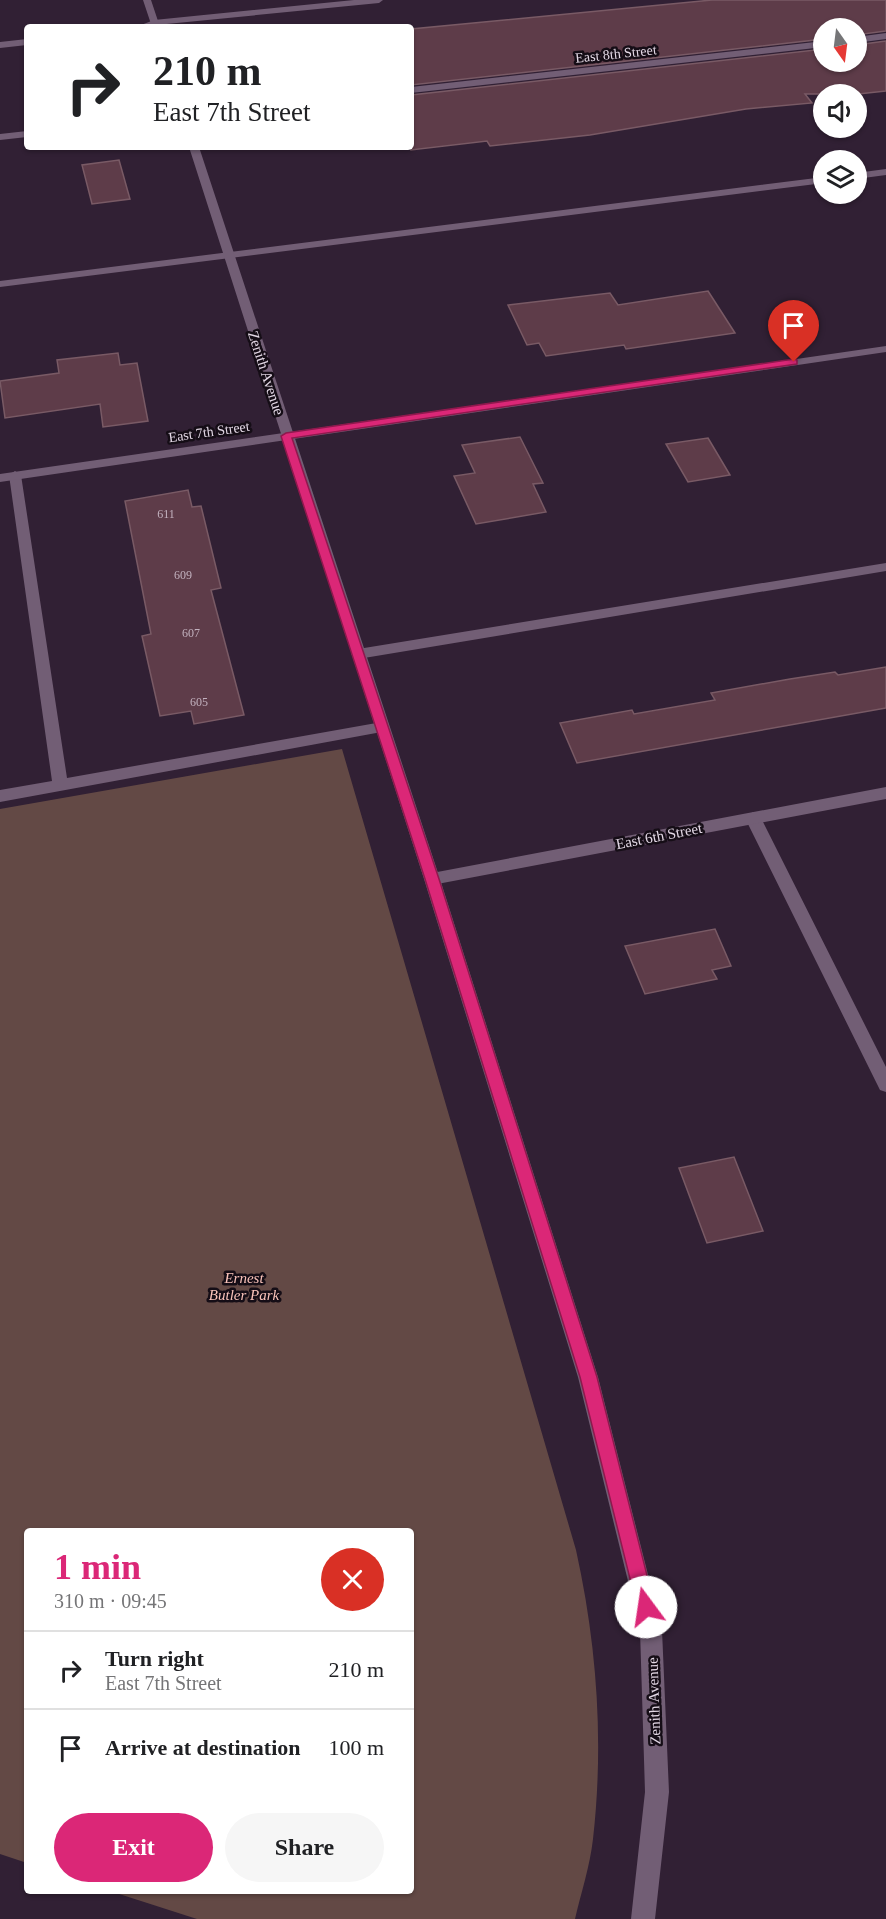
<!DOCTYPE html>
<html lang="en">
<head>
<meta charset="utf-8">
<style>
  :root { --surface:#fff; --page:#f6f6f6; --text:#202124; --muted:#757577; --line:#e0e0e0; --accent:#db2777 }
  body { margin:0; font-family:"Times New Roman",serif; background:var(--page); color:var(--text); height:100vh; display:flex; flex-direction:column; font-size:22px; white-space:nowrap }
  * { box-sizing:border-box; margin:0 }
  p { font-size:20px; color:var(--muted) }
  .icon { flex:none; width:33px; height:33px; fill:none; stroke:currentColor; stroke-width:2; stroke-linecap:round; stroke-linejoin:round }
  .map { position:relative; flex:1; overflow:hidden }
  .side { position:absolute; left:24px; top:1528px; width:390px; height:366px; display:flex; flex-direction:column; background:var(--surface); border-radius:6px; box-shadow:0 2px 4px #0004 }
  .side>* { flex:none }
  .guide { position:absolute; left:24px; top:24px; width:390px; height:126px; border-radius:6px; box-shadow:0 2px 4px #0004; background:#fff; color:var(--text); overflow:hidden }
  .needle { width:39px; rotate:166deg }
  .tools { position:absolute; left:813px; top:18px; display:grid; gap:12px }
  .tools a { display:grid; place-items:center; width:54px; height:54px; border-radius:50%; background:var(--surface); box-shadow:0 2px 4px #0004; font-size:30px }
  .pin { position:absolute; display:grid; place-items:center; width:51px; height:51px; color:#fff; margin:-62px -26px; border-radius:50% 50% 50% 0; rotate:-45deg; box-shadow:0 0 6px #0007 }
  .pin .icon { rotate:45deg }
  .me { position:absolute; width:66px; margin:-33px; rotate:346deg; stroke-linejoin:round; filter:drop-shadow(0 0 4px #0008) }
  .turn { display:flex; align-items:center; gap:21px; height:126px; padding:0 30px; font-size:27px }
  .turn .icon { width:78px; height:78px; stroke-width:2.5 }
  .turn b { display:block; font-size:42px; line-height:51px }
  .round { display:grid; place-items:center; flex:none; width:63px; height:63px; border-radius:32px; background:var(--page) }
  .head { display:flex; align-items:center; justify-content:space-between; height:102px; padding:0 30px }
  h1 { font-size:36px; font-weight:600; line-height:45px; color:var(--accent) }
  .primary-button { display:flex; gap:12px; margin-top:auto; padding:12px 30px }
  .primary-button a { flex:1; height:69px; border-radius:36px; background:var(--accent); color:#fff; font-size:24px; font-weight:600; line-height:69px; text-align:center }
  .primary-button a+a { background:var(--page); color:var(--text) }
  ul { padding:0; list-style:none }
  li { display:flex; align-items:center; gap:18px; height:78px; padding:0 30px; border-top:2px solid var(--line) }
  li div { flex:1 }
  li b { display:block; font-size:22px }
  li em { font-style:normal }
  .map>svg:first-child { display:block }
  .green { fill:#634945 }
  .building { fill:#5e3c49; stroke:#795a65; stroke-width:1.5 }
  .lines { fill:none; stroke-linecap:round; stroke-linejoin:round }
  .service { fill:#725e75; fill-rule:evenodd }
  .minor { fill:#725e75; fill-rule:evenodd }
  .tertiary { fill:#725e75; fill-rule:evenodd }
  .route { fill:#db2777; stroke:#8e194d; stroke-width:1.5 }
  .labels { text-anchor:middle; dominant-baseline:central; stroke-width:5; stroke-linejoin:round; paint-order:stroke }
  .number-label { font-size:12px; fill:#c2b1be }
  .far-street-label { font-size:14px; fill:#e3d8e5; stroke:#150d16 }
  .street-label { font-size:15px; fill:#e3d8e5; stroke:#150d16 }
  .park-label { font-size:15px; font-style:italic; fill:#fac3ba; stroke:#150d16 }
</style>
</head>
<body>
<div class="map">
<svg width="886" height="1919" viewBox="0 0 886 1919">
  <rect width="100%" height="100%" fill="#312034"/>
  <path class="green" d="M 342,749 L 576,1550 C 597,1645 604,1742 593,1839 C 590,1866 581,1893 575,1919 L 197,1919 L 113,1892 L 411,1892 L 411,1532 L 27,1532 L 27,1863 L 0,1854 L 0,809 Z"/>
  <path class="building" d="M 712,0 L 886,0 L 886,31 L 856,35 L 856,28 L 824,28 L 824,39 L 411,85 L 411,29 Z
    M 886,41 L 886,91 L 858,94 L 805,94 L 812,103 L 746,109 L 590,135 L 490,146 L 487,141 L 411,150 L 411,95 L 824,49 L 824,62 L 856,62 L 856,45 Z
    M 119,160 L 130,199 L 92,204 L 82,165 Z
    M 708,291 L 735,333 L 626,349 L 624,345 L 546,356 L 539,343 L 527,345 L 508,305 L 610,293 L 618,305 Z
    M 118,353 L 120,365 L 137,363 L 148,421 L 103,427 L 100,404 L 5,418 L 0,381 L 59,373 L 57,360 Z
    M 520,437 L 543,483 L 533,484 L 546,512 L 476,524 L 454,476 L 475,473 L 462,445 Z
    M 708,438 L 730,475 L 688,482 L 666,444 Z
    M 188,490 L 192,507 L 201,506 L 221,588 L 211,590 L 244,715 L 194,724 L 191,711 L 160,716 L 142,636 L 151,634 L 125,501 Z
    M 886,667 L 886,708 L 577,763 L 560,723 L 632,710 L 634,714 L 715,700 L 711,693 L 790,679 L 835,672 L 838,675 Z
    M 715,929 L 731,966 L 712,970 L 717,979 L 645,994 L 625,946 Z
    M 734,1157 L 763,1231 L 707,1243 L 679,1168 Z"/>
  <g class="lines">
    <path class="service" d="M 354,0 L 383,0 L 379,3 L 136,27 L 154,20 Z
      M 27,39 L 27,45 L 0,48 L 0,42 Z
      M 886,169 L 886,175 L 856,179 L 856,173 Z
      M 824,177 L 824,183 L 0,287 L 0,281 Z
      M 15,471 L 21,475 L 67,778 L 382,722 L 387,723 L 389,727 L 387,731 L 0,802 L 0,790 L 52,781 L 9,475 Z
      M 886,563 L 886,571 L 358,659 L 351,654 L 358,649 Z
      M 753,812 L 761,818 L 886,1067 L 886,1092 L 880,1090 L 745,818 Z"/>
    <path class="minor" d="M 886,33 L 886,39 L 856,43 L 856,37 Z
      M 824,41 L 824,47 L 411,93 L 411,87 Z
      M 27,131 L 27,137 L 0,140 L 0,134 Z
      M 886,346 L 886,352 L 0,482 L 0,474 Z
      M 886,787 L 886,799 L 432,885 L 424,879 L 432,873 Z"/>
    <path class="tertiary" d="M 143,0 L 151,0 L 160,27 L 152,27 Z
      M 189,147 L 199,147 L 440,879 L 598,1377 L 662,1630 L 669,1792 L 655,1919 L 631,1919 L 645,1792 L 640,1630 L 578,1377 L 424,879 Z"/>
  </g>
  <path class="route" d="M 794,359 L 797,360 L 797,364 L 292,438 L 439,879 L 597,1377 L 655,1607 L 652,1614 L 646,1616 L 639,1614 L 637,1607 L 580,1377 L 425,879 L 281,436 L 286,433 Z"/>
  <g class="labels">
    <g class="number-label">
      <text x="166" y="514">611</text>
      <text x="183" y="575">609</text>
      <text x="191" y="633">607</text>
      <text x="199" y="702">605</text>
    </g>
    <g class="far-street-label">
      <text transform="translate(616 54) rotate(-6)">East 8th Street</text>
      <text transform="translate(209 432) rotate(-8)">East 7th Street</text>
    </g>
    <g class="street-label">
      <text transform="translate(266 373) rotate(72)">Zenith Avenue</text>
      <text transform="translate(659 836) rotate(-11)">East 6th Street</text>
      <text transform="translate(654 1701) rotate(-92)">Zenith Avenue</text>
    </g>
    <g class="park-label">
      <text x="244" y="1278">Ernest<tspan x="244" dy="17">Butler Park</tspan></text>
    </g>
  </g>
</svg>
<div class="tools">
<a><svg class="needle" viewBox="-14 -14 28 28"><path d="M0-13l5 13h-10z" fill="#e53935"/><path d="M0 13l5-13h-10z" fill="#757577"/></svg></a>
<a><svg class="icon" aria-label="sound" viewBox="0 0 24 24"><path d="M4 9h4l5-4v14l-5-4H4zM17 9q2 3 0 6"/></svg></a>
<a><svg class="icon" aria-label="layers" viewBox="0 0 24 24"><path d="M12 4l9 5-9 5-9-5zM3 14l9 5 9-5"/></svg></a>
</div>
<div class="pin" style="left:794px;top:362px;background:#d93025"><svg class="icon" aria-label="arrive" viewBox="0 0 24 24"><path d="M6 21V4h12l-3 4 3 4H6"/></svg></div>
<svg class="me" style="left:646px;top:1607px" viewBox="-20 -20 40 40"><circle r="19" fill="#fff"/><path d="M0-13L10 11 0 6-10 11z" fill="#db2777"/></svg>
<div class="guide">
<div class="turn"><svg class="icon" aria-label="right" viewBox="0 0 24 24"><path d="M7 20v-9h11M14 6l5 5-5 5"/></svg><div><b>210 m</b>East 7th Street</div></div>
</div>
<section class="side">
<div class="head"><div><h1>1 min</h1><p>310 m · 09:45</p></div><a class="round" style="background:#d93025;color:#fff"><svg class="icon" aria-label="close" viewBox="0 0 24 24"><path d="M6 6l12 12M18 6L6 18"/></svg></a></div>
<ul>
<li><svg class="icon" aria-label="right" viewBox="0 0 24 24"><path d="M7 20v-9h11M14 6l5 5-5 5"/></svg><div><b>Turn right</b><p>East 7th Street</p></div><em>210 m</em></li>
<li><svg class="icon" aria-label="arrive" viewBox="0 0 24 24"><path d="M6 21V4h12l-3 4 3 4H6"/></svg><div><b>Arrive at destination</b></div><em>100 m</em></li>
</ul>
<div class="primary-button"><a>Exit</a><a>Share</a></div>
</section>
</div>
</body>
</html>
